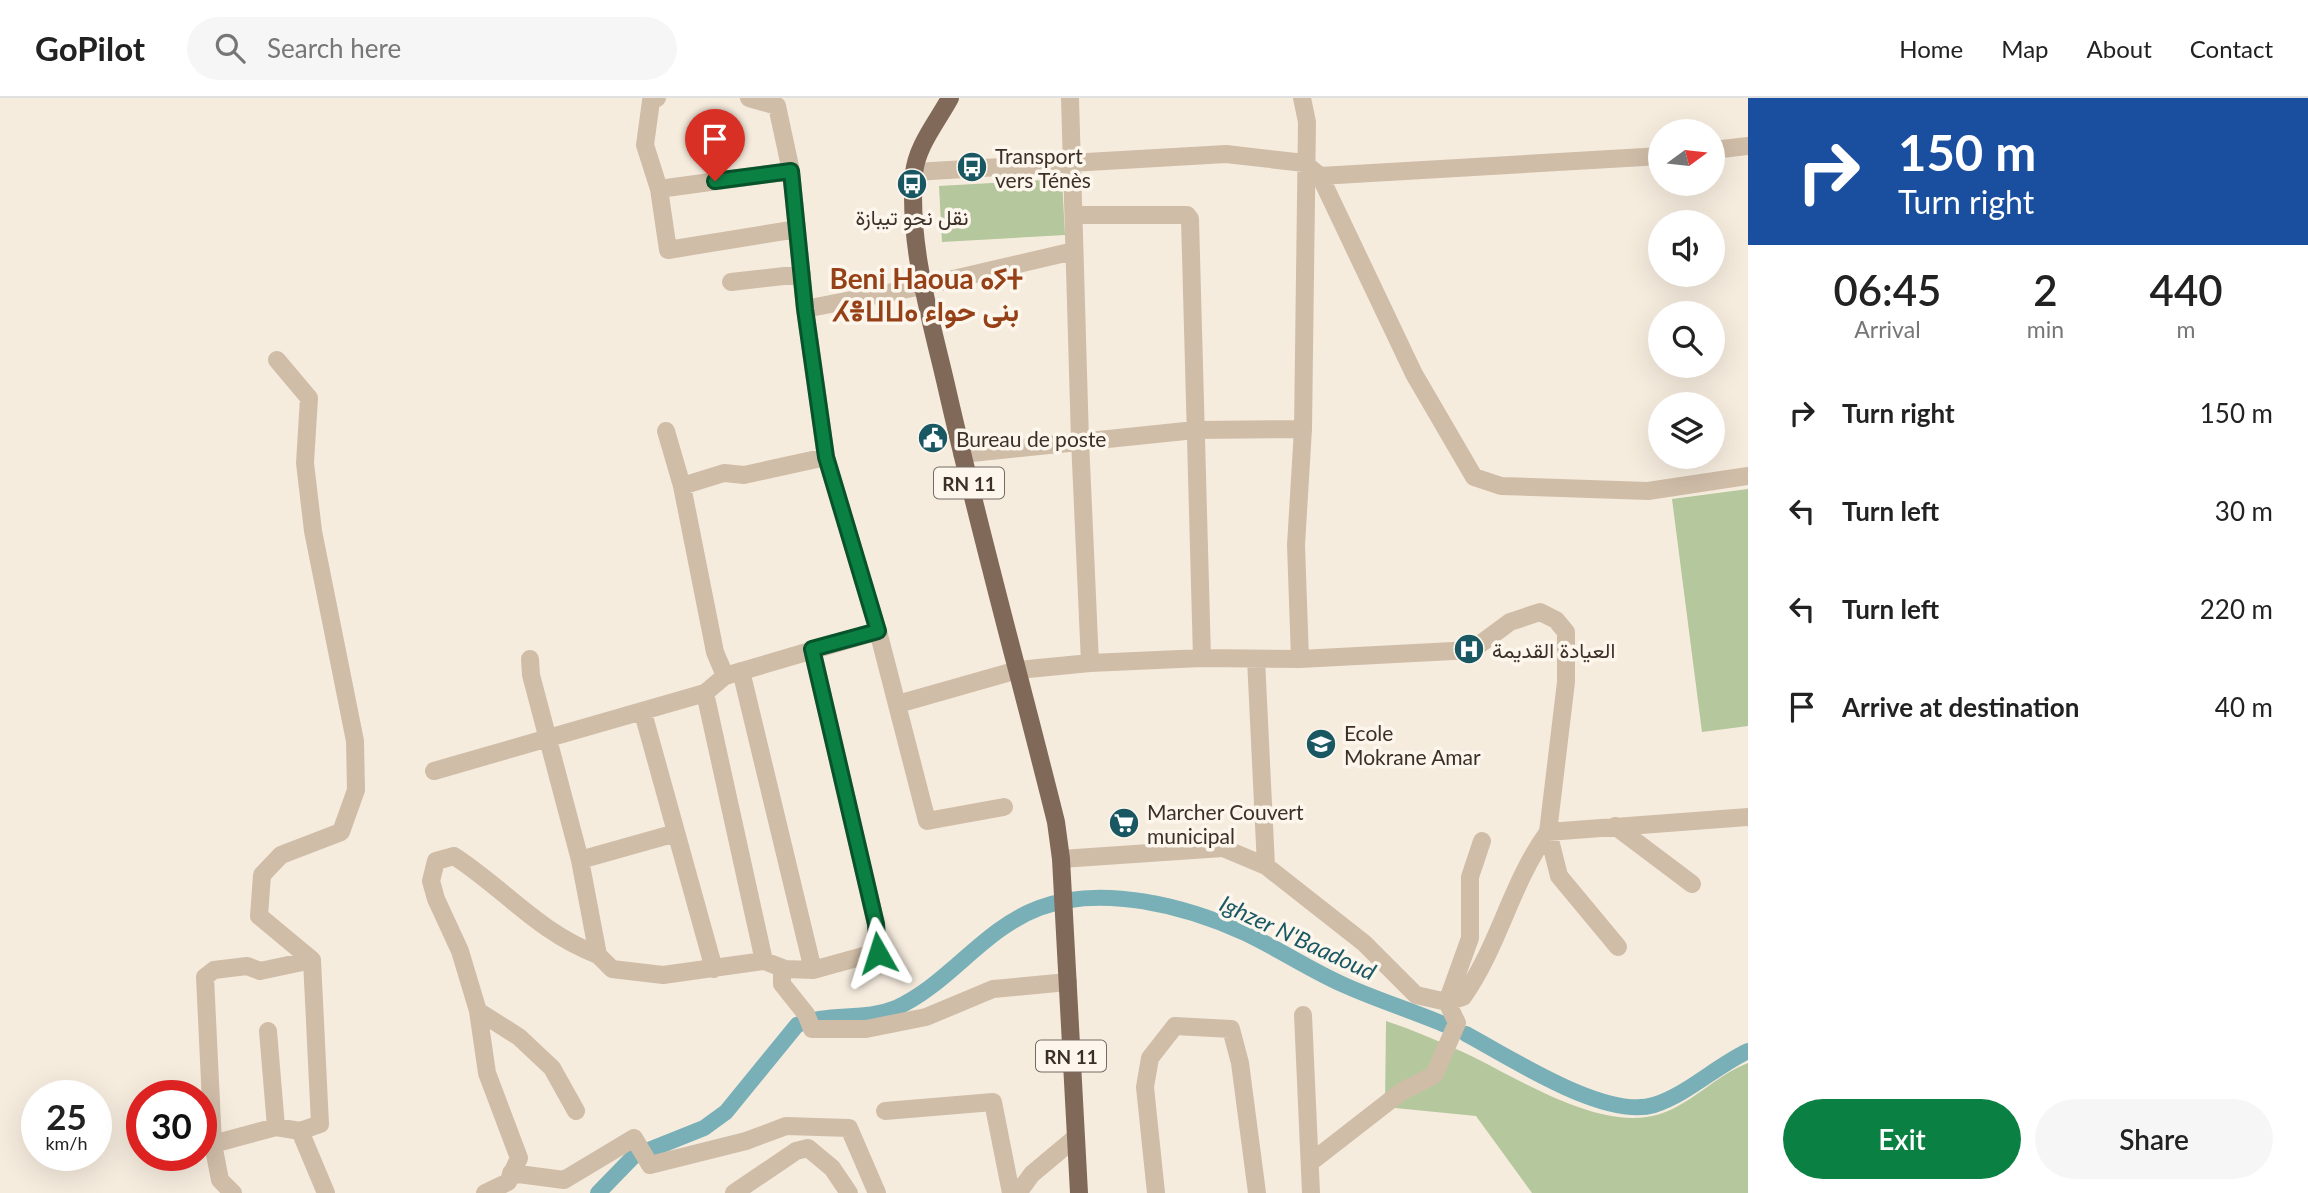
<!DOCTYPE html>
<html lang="en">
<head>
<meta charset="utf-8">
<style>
  :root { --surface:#fff; --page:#f6f6f6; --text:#222; --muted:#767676; --line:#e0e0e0; --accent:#0b8043 }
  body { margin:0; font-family:Lato,Vazirmatn,"Noto Sans Tifinagh",sans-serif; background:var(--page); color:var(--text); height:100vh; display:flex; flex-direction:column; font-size:26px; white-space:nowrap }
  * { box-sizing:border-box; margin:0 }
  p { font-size:23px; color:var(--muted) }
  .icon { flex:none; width:38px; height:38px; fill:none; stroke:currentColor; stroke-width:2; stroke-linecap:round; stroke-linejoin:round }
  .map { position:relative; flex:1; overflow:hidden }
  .sheet { display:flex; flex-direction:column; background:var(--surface); width:560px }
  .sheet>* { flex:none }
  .banner { background:#1a4fa0; color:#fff; overflow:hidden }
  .needle { width:46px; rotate:75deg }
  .tools { position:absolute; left:1648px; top:21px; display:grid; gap:14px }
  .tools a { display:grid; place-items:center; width:77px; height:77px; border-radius:50%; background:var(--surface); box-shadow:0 7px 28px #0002; font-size:35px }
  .speed { position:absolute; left:21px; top:982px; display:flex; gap:14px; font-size:35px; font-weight:700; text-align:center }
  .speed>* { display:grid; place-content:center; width:91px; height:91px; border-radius:50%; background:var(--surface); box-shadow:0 7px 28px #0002; line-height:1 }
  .speed small { font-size:18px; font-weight:400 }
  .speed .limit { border:10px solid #d22; background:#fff; color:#111 }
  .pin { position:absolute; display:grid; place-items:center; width:60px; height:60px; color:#fff; margin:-72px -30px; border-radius:50% 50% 50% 0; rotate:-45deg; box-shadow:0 0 7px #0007 }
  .pin .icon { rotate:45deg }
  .me { position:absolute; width:77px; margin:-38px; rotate:354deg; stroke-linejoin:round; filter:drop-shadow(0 0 5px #0008) }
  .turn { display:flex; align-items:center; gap:24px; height:147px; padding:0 35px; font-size:32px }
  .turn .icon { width:91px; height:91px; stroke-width:2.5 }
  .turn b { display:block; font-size:49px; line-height:60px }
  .eta { display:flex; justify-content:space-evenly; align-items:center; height:119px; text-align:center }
  .eta b { font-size:42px; font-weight:600; line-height:49px }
  .cta { display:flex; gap:14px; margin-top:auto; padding:14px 35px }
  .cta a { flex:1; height:80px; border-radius:42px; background:var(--accent); color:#fff; font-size:28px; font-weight:600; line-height:80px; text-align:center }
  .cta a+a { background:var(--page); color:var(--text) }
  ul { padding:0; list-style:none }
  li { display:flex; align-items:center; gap:21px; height:98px; padding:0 35px }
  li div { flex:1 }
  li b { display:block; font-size:26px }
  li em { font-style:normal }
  header { display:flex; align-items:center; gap:42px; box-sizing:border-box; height:98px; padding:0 35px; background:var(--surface); border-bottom:2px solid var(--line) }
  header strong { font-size:33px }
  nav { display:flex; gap:38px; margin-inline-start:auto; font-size:24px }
  .search { width:490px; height:63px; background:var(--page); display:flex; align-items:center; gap:18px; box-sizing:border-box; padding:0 24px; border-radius:38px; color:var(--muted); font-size:26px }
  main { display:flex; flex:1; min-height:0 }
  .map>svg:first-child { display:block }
  .green { fill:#b5c79c }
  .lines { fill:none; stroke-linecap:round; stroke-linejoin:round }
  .canal { stroke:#79afb7; stroke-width:16 }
  .minor { stroke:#d0bda8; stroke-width:18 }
  .major { stroke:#806958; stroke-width:18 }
  .route-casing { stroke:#07532c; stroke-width:18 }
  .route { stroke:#0b8043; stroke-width:12 }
  .labels { text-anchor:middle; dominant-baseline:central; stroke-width:7; stroke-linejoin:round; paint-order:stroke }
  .shield { fill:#fcf6ec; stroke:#766b64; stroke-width:2 }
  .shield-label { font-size:19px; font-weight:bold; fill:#3c3029 }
  .poi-label { font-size:21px; fill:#3c3029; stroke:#fcf6ec; text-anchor:start }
  .water-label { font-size:23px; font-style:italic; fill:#195863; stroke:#fcf6ec }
  .district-label { font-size:28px; font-weight:bold; fill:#954017; stroke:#fcf6ec }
</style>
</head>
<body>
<header>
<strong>GoPilot</strong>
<div class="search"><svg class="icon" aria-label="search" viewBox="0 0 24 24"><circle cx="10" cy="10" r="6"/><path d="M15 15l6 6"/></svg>Search here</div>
<nav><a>Home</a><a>Map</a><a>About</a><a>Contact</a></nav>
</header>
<main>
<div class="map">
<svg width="1748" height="1095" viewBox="0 0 1748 1095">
  <rect width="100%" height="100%" fill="#f6ecde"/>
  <path class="green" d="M 1062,81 L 1065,137 L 942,144 L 939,88 Z
    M 1748,391 L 1748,628 L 1702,634 L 1672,401 Z
    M 1386,923 C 1413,932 1439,943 1465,955 C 1518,980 1600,1035 1660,1016 C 1693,1005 1716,977 1748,965 L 1748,1095 L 1532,1095 L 1476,1018 L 1385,1009 Z"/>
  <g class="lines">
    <path class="canal" d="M 1466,936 C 1511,960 1605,1022 1654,1007 C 1688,996 1716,968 1748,953
      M 598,1095 L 634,1058 L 704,1030 L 726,1014 L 797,927 C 828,914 864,923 896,910 C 949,886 983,831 1039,810 C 1102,786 1186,808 1245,835 C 1279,851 1310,872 1344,887 C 1377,902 1413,913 1448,928"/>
    <path class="minor" d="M 657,0 L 651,3 L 645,47 L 659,91 L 791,73
      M 749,0 L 777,8 L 791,73 L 805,211 L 826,359 L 878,533 L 927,723 L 1004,709
      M 1070,0 L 1080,342 L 1090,565
      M 1302,0 L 1307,24 L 1303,331
      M 1713,52 L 1748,48
      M 914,74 L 1226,56 L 1304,65 L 1320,78 L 1661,58
      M 1320,78 L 1414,276 L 1474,379 L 1501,388 L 1648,393 L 1748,378
      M 659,91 L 668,152 L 797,131
      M 1076,117 L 1187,117 L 1190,121 L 1202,560
      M 731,184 L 802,176
      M 805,211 L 923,188 L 1074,153
      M 666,333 L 682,388
      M 962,356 L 1195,332 L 1303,331 L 1296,447 L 1300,561
      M 741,573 L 813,872
      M 725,578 L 715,554 L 682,388 L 724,375 L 744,377 L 826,359
      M 705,595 L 764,863
      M 898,606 L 1018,572 L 1090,565 L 1202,560 L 1300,561 L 1472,552 L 1510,524 L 1540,514 L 1556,522 L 1566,534 L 1566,584 L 1548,734 L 1748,719
      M 643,615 L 714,871
      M 434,673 L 705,595 L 725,578 L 878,533
      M 1615,728 L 1692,786
      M 1548,734 L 1559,778 L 1618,849
      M 1061,761 L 1223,750 L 1266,768 L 1256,561
      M 580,762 L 676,735
      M 1266,768 L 1364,845 L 1416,897 L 1447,904 L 1463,899 C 1499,848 1511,785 1548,734
      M 598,857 L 612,871 L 663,877 L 764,863 L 785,871 L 813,872 L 878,854 L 876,826 L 812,551
      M 782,870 L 782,886 L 806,916 L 812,931 L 866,931 L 926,919 L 993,891 L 1068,884
      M 478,913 L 519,939 L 552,970 L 576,1013
      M 1303,917 L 1311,1095
      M 268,933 L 276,1029
      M 885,1013 L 993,1004 L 1011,1095
      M 300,1033 L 326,1095
      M 213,1046 L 205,879 L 214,872 L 247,868 L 260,873 L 312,862
      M 1311,1064 L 1401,994 L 1434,977 L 1457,925 L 1447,904 L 1470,840 L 1470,779 L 1482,743
      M 511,1075 L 564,1082 L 634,1040 L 650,1067 L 746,1043 L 786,1028 L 849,1030 L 877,1095
      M 233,1095 L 220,1082 L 213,1046 L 276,1029 L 300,1033 L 320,1026 L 312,862 L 259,818 L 262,777 L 281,757 L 341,734 L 356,692 L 355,643 L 313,433 L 305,365 L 309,300 L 277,262
      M 485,1095 L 508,1084 L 519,1060 L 487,975 L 478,913 L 460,853 L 436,801 L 431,783 L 436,763 L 454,758 C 506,792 538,834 598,857 L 580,762 L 531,577 L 530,561
      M 734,1095 L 796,1053 L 808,1050 L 832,1070 L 849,1095
      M 1018,1095 L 1032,1076 L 1075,1040
      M 1156,1095 L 1145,989 L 1150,960 L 1175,928 L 1231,931 L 1240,965 L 1257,1095"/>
    <path class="major" d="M 950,0 C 937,24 916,49 914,76 C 908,148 931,221 947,291 C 980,436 1020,579 1056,724 L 1061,761 L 1079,1095"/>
  </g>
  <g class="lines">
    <g class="route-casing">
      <path id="route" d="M 715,83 L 791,73 L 805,211 L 826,359 L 878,533 L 812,551 L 876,826 L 878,855"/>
    </g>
    <use href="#route" class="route"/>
  </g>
  <defs>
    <g id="bus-disc" transform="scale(1.575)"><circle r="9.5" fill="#195863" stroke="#fcf6ec"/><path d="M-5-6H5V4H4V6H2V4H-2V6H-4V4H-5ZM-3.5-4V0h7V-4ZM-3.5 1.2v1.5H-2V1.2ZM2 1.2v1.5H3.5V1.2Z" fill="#fff"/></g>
    <g id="civic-disc" transform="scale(1.575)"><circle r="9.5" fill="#195863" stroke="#fcf6ec"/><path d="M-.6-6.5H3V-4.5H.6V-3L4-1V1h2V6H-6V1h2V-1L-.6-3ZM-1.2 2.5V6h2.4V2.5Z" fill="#fff"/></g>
    <g id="hospital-disc" transform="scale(1.575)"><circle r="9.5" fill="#195863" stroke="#fcf6ec"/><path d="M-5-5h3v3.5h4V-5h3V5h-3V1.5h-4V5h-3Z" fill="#fff"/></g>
    <g id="school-disc" transform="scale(1.575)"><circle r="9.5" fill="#195863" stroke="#fcf6ec"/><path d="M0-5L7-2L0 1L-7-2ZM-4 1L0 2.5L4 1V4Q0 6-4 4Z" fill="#fff"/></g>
    <g id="supermarket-disc" transform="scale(1.575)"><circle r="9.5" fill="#195863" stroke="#fcf6ec"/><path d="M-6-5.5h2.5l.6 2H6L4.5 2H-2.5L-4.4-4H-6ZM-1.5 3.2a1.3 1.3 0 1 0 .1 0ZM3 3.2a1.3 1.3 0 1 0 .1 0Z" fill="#fff"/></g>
  </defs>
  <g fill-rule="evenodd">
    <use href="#bus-disc" x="972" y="69"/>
    <use href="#bus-disc" x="912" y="86"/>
    <use href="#civic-disc" x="933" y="340"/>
    <use href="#hospital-disc" x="1469" y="551"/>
    <use href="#school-disc" x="1321" y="646"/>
    <use href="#supermarket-disc" x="1124" y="725"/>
  </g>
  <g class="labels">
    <g class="shield">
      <rect x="934" y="369.5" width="70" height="31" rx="5"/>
      <rect x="1036" y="942.5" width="70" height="31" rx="5"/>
    </g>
    <g class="shield-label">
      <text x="969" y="385">RN 11</text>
      <text x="1071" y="958">RN 11</text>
    </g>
    <g class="poi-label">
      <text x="995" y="57">Transport<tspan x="995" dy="24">vers Ténès</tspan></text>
      <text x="912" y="118" text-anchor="middle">نقل نحو تيبازة</text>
      <text x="956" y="340">Bureau de poste</text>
      <text x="1492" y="551">العيادة القديمة</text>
      <text x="1344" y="634">Ecole<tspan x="1344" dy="24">Mokrane Amar</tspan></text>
      <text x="1147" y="713">Marcher Couvert<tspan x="1147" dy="24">municipal</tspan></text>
    </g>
    <g class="water-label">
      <text transform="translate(1298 839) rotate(25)">Ighzer N'Baadoud</text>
    </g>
    <g class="district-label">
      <text x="926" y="180">Beni Haoua ⴰⵢⵜ<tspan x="926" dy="32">ⵃⴻⵡⵡⴰ بنى حواء</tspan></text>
    </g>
  </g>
</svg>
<div class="tools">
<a><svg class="needle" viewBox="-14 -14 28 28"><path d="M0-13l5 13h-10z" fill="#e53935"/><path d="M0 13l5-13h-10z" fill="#767676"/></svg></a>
<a><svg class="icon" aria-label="sound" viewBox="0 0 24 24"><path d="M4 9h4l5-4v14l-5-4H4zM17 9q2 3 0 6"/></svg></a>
<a><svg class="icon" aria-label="search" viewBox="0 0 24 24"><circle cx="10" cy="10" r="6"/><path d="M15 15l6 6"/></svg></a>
<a><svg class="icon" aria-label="layers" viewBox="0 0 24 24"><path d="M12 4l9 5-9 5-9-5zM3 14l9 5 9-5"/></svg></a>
</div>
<div class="speed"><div>25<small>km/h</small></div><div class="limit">30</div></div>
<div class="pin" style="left:715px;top:83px;background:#d93025"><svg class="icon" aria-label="arrive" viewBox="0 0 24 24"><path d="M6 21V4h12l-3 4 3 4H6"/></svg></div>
<svg class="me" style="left:878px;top:855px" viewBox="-20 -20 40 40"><path d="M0-17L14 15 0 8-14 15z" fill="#0b8043" stroke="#fff" stroke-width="4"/></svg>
</div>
<section class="sheet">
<div class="banner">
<div class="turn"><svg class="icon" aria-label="right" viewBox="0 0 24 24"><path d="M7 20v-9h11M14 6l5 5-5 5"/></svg><div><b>150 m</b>Turn right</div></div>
</div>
<div class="eta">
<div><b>06:45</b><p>Arrival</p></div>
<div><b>2</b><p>min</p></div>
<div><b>440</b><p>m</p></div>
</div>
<ul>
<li><svg class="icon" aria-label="right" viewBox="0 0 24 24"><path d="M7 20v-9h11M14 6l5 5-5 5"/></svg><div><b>Turn right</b></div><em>150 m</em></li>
<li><svg class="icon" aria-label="left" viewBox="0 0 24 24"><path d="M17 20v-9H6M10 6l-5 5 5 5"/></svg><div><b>Turn left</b></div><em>30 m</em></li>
<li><svg class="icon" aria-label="left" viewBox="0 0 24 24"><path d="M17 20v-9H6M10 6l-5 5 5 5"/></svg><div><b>Turn left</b></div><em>220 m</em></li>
<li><svg class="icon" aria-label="arrive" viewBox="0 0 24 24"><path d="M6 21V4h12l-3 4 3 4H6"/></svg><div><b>Arrive at destination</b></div><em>40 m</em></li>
</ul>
<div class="cta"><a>Exit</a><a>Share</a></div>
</section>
</main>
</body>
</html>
